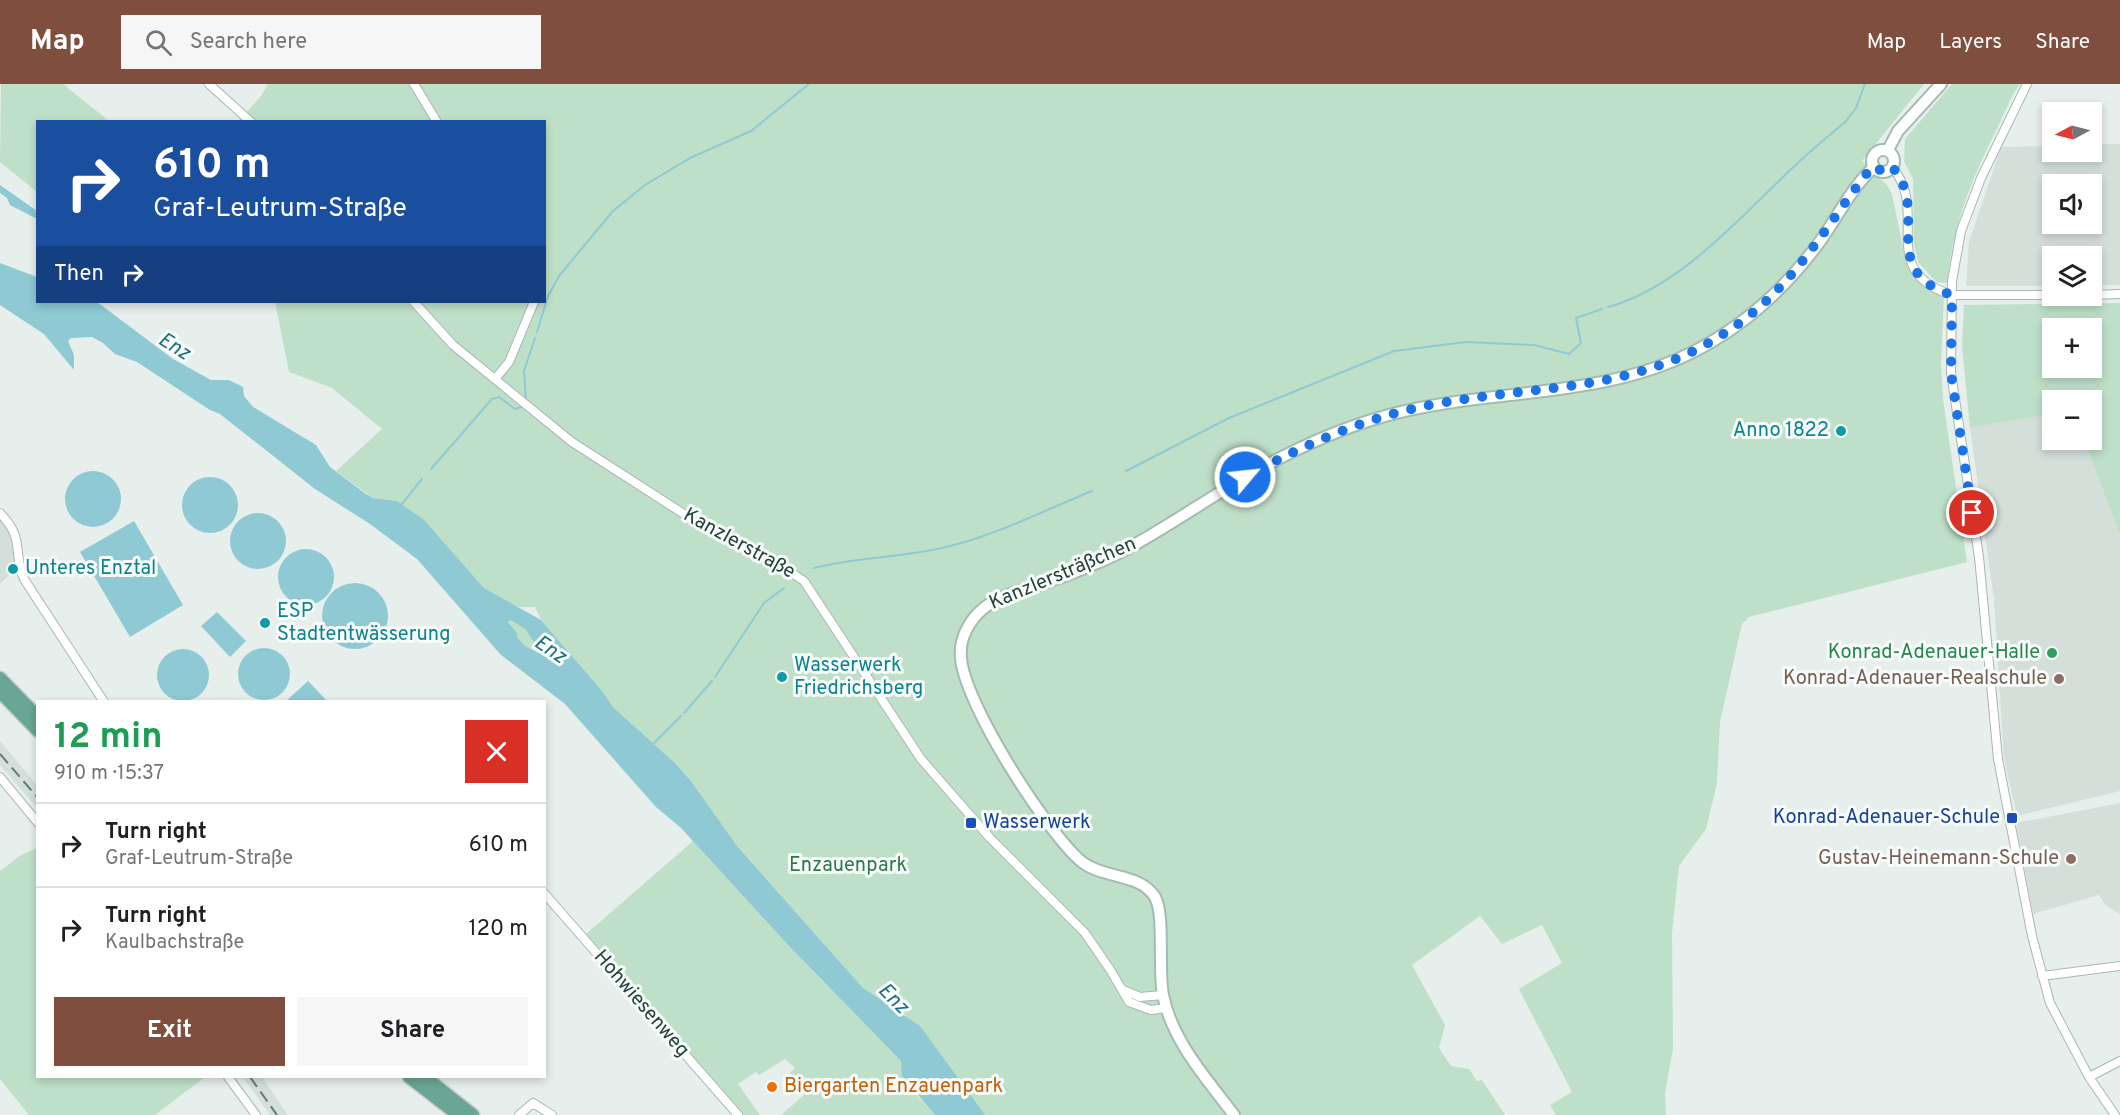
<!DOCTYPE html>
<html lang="en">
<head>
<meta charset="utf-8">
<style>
  :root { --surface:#fff; --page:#f6f6f6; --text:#202124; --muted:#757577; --line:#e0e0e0; --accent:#7f4e3f }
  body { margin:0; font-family:Overpass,sans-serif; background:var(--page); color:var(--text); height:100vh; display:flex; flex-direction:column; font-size:22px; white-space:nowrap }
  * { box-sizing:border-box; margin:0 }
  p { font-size:20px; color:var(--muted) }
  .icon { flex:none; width:33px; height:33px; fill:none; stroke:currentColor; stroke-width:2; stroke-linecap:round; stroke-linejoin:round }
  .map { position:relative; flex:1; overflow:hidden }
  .details { position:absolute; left:36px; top:616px; width:510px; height:378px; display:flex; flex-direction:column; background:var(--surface); border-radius:0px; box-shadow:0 3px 9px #0003 }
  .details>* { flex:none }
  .banner { position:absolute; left:36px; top:36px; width:510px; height:183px; border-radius:0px; box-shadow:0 3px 9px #0003; background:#1a4fa0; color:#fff; overflow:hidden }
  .needle { width:39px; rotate:263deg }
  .tools { position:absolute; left:2042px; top:18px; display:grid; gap:12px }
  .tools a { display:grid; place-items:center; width:60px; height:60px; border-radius:0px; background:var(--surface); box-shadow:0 3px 9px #0003; font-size:30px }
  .pin { position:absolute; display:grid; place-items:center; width:51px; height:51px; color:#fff; margin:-26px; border:3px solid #fff; border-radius:50%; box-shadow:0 2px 6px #0007 }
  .me { position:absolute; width:66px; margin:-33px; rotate:62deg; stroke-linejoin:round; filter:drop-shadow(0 0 4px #0008) }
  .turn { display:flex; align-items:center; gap:21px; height:126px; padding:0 18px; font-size:27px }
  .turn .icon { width:78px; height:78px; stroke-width:2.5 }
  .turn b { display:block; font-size:42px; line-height:51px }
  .then { display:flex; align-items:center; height:57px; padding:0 18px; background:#0003; gap:12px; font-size:22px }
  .round { display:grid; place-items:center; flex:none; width:63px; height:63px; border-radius:0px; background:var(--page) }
  .head { display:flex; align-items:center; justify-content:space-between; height:102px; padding:0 18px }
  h1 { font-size:36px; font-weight:700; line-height:45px; color:#1e9e55 }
  .button { display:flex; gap:12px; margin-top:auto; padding:12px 18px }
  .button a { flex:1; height:69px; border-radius:0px; background:var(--accent); color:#fff; font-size:24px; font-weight:700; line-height:69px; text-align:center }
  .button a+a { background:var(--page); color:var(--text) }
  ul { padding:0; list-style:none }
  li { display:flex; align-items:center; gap:18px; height:84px; padding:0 18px; border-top:2px solid var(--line) }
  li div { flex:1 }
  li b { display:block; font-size:22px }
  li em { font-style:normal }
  header { display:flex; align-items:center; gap:36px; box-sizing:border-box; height:84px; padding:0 30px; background:var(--accent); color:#fff }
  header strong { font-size:28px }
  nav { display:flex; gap:33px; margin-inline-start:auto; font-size:21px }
  .search { width:420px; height:54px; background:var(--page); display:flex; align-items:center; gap:15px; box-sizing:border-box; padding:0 21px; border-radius:0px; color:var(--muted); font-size:22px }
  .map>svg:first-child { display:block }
  .built { fill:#d4dfda; fill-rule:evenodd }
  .green { fill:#bfe0c8; fill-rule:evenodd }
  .water { fill:#8ec9d4; fill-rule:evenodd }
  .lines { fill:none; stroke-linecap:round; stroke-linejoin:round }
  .stream { stroke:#8ec9d4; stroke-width:2 }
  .street-casing { stroke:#a8b8b2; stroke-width:10 }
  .secondary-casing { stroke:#a4bbb3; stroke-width:14 }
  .primary-casing { stroke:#c2cac8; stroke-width:15 }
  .street { stroke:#fff; stroke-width:8 }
  .secondary { stroke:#fff; stroke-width:10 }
  .primary { stroke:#6aa596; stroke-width:12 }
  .rail { stroke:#5f7d75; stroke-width:2; stroke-dasharray:12 6; stroke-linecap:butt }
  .route { stroke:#1a73e8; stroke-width:10; stroke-dasharray:0 18 }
  .culture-dot { fill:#0f9aa8; stroke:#f7fbf9; stroke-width:2 }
  .leisure-dot { fill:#2e9e5b; stroke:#f7fbf9; stroke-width:2 }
  .education-dot { fill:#8d6e63; stroke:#f7fbf9; stroke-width:2 }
  .transit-dot { fill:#1a4fb4; stroke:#f7fbf9; stroke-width:2 }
  .food-dot { fill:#e8710a; stroke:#f7fbf9; stroke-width:2 }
  .labels { text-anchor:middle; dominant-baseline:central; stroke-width:6; stroke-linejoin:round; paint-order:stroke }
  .culture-label { font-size:20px; fill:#0d838f; stroke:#f7fbf9; text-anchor:start }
  .street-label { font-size:20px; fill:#24423a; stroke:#f7fbf9 }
  .leisure-label { font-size:20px; fill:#27864d; stroke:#f7fbf9; text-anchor:end }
  .education-label { font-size:20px; fill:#785e54; stroke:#f7fbf9; text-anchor:end }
  .transit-label { font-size:20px; fill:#164399; stroke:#f7fbf9; text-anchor:end }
  .park-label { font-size:20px; fill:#2d7a4b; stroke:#f7fbf9 }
  .food-label { font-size:20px; fill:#c56008; stroke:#f7fbf9; text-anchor:start }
  .water-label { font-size:21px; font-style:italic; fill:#1c6f80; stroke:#f7fbf9 }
</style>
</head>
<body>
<header>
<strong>Map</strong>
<div class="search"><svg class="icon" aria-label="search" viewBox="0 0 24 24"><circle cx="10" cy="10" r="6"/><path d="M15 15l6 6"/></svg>Search here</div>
<nav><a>Map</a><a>Layers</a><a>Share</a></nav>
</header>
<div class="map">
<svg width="2120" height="1031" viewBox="0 0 2120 1031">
  <rect width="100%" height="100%" fill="#e6efeb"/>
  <path class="built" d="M 2091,60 L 2120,60 L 2120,201 L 2091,201 L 2091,172 L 2052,172 L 2052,202 L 1966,202 L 1969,158 L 2001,63 L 2052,62 L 2052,68 L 2091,68 ZM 2052,100 L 2091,100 L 2091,140 L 2052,140 Z
    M 2052,330 L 2052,356 L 2084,356 L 2120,451 L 2120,707 L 2017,732 L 2004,674 L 1994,516 L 1970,344 Z
    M 0,436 L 10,448 L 16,463 L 16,484 L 0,500 Z
    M 0,657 L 37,701 L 37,724 L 0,681 Z
    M 2120,719 L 2120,830 L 2106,822 L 2099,811 L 2033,830 L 2016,739 Z
    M 243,993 L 262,993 L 288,1031 L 270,1031 Z"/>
  <path class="green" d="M 1,0 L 63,0 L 109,37 L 38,38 L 37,108 L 0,78 Z
    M 268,0 L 1924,0 L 1862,77 L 1887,101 L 1892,110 L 1906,178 L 1912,190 L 1918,197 L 1944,212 L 1941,281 L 1943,315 L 1967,478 L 1749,533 L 1742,540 L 1720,638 L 1717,699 L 1706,745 L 1679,782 L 1672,849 L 1673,965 L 1665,1009 L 1666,1031 L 1556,1031 L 1550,1021 L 1572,1008 L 1519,905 L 1562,879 L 1542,841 L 1502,860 L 1480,832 L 1412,881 L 1445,941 L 1439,964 L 1451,982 L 1469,985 L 1477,997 L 1482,996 L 1505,1031 L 985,1031 L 903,929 L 875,914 L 863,904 L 737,762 L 691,697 L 675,679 L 613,623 L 603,608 L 541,536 L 535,523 L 517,523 L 484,504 L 437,451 L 405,424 L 397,417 L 373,414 L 336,387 L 382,345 L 332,304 L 289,288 L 275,218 L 544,218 L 544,38 L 238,38 L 261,12 Z
    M 1952,0 L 2020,0 C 2010,13 2004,31 1997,45 C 1971,95 1953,142 1947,199 L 1936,198 L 1918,178 L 1914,159 L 1913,95 L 1904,77 L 1905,55 Z
    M 2120,219 L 2120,451 L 2084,356 L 2091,356 L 2091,316 L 2052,316 L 2052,330 L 1970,344 L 1962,262 L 1964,221 ZM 2052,244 L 2091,244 L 2091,284 L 2052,284 Z
    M 511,536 L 526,546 L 540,566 L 538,569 L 525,562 L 517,553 L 517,549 L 508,537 Z
    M 693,757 L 788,861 L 901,977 C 905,1002 918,1012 935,1031 L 781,1031 L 804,1011 L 787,992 L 795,984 L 785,975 L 759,991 L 756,988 L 738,1000 L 760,1031 L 742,1031 L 586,850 Z
    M 37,764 L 38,993 L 205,993 L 155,1031 L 29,1031 L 0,995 L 0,787 L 21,771 Z"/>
  <path class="water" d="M 0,101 L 37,127 L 37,135 L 10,121 L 7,114 L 0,109 Z
    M 0,179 L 37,193 L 38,218 L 97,218 L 173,275 L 211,296 L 229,296 L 243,303 L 244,312 L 253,323 L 316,361 L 330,383 L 366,410 L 373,414 L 397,417 L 424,436 L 484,504 L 541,536 L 603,608 L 613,623 L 675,679 L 691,697 L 737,762 L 863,904 L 920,942 L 985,1031 L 935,1031 L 902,992 L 901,977 L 788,861 L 681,744 L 656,723 L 565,620 L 501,571 L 417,475 L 370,440 L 315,405 L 220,330 L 210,326 L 137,278 L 115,270 L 103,259 L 92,253 L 71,254 L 68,257 L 74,271 L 74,286 L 44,250 L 0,221 ZM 511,536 L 526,546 L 539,566 L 538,569 L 525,562 L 517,553 L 517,549 L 508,538 Z
    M65 415a28 28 0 1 1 56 0a28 28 0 1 1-56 0Z
    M182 421a28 28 0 1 1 56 0a28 28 0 1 1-56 0Z
    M230 457a28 28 0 1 1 56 0a28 28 0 1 1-56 0Z
    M 134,437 L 183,521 L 130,553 L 80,468 Z
    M278 493a28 28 0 1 1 56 0a28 28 0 1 1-56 0Z
    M322 532a33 33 0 1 1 66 0a33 33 0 1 1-66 0Z
    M 217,528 L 246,557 L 230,573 L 201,542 Z
    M238 590a26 26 0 1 1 52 0a26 26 0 1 1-52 0Z
    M157 591a26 26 0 1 1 52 0a26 26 0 1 1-52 0Z
    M 308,597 L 328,618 L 285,618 Z"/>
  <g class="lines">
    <path class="stream" d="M 1608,223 C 1683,203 1745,127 1801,76 C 1815,63 1831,50 1846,37 L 1856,24 L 1865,0
      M 537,248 L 548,212 L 559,192 L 613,127 L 645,101 L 690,74 L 751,47 L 809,0
      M 526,317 L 524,287 L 535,254
      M 431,385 L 492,315 L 499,313 L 515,325 L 521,323
      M 1126,387 L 1229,334 L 1394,267 L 1466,258 L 1534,261 L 1569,270 L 1581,259 L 1576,234 L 1602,225
      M 401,421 L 422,395
      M 814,484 C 855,473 896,474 937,465 C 988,455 1043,427 1092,407
      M 715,593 L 764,519 L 784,504
      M 684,629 L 712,597
      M 651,662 L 681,632"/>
    <g class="street-casing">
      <path id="street" d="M 209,0 L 251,38
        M 414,0 L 437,38
        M 2027,0 L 1981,94 L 1961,147 L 1952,197 L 1951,289 L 1979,473 L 1998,675 L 2032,852 L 2050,919 L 2089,993 L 2115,1031
        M 1892,83 C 1931,128 1875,187 1952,211 L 2052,211
        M 2091,211 L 2120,210
        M 414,218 L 453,261 L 572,358 L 687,432 L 763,470 L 804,497 L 921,675 L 990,754 L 1085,849 L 1111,887 L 1129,918 L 1151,926 L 1166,924
        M 495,295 L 509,278 L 534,218
        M 0,429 C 26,456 12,467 24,495 L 104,618
        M 0,693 L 38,739
        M 544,809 L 738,1031
        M 2042,892 L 2120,882
        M 1123,906 L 1140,913 L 1163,911
        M 228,993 L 256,1031
        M 2089,993 L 2120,977
        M 519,1031 L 533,1019 L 552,1031"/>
    </g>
    <g class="secondary-casing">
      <path id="secondary" d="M1872 77a11 11 0 1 1 22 0a11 11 0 1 1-22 0Z
        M 1888,66 L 1898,47 L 1941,0
        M 1234,1031 C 1207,995 1172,957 1163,911 C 1158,886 1165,831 1155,813 C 1140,789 1104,795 1082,778 C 1047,749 964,619 961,574 C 959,555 969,536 984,524 C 1001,510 1025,506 1045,499 C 1071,490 1097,480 1121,468 C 1163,446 1201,419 1242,395 C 1286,369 1335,346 1385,332 C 1486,304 1596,316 1691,269 C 1743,243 1787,203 1821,156 C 1838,132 1852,103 1874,83"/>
    </g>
    <g class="primary-casing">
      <path id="primary" d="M 0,594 L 38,633
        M 0,608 L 38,647
        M 409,993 L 458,1031
        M 425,993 L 473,1031"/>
    </g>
    <use href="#street" class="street"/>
    <use href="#secondary" class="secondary"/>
    <use href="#primary" class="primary"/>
    <path class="rail" d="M 0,670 L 38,714
      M 250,993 L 277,1031"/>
  </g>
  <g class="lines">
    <path class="route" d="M 1245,393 C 1304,361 1364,334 1430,321 C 1548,298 1648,312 1750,231 C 1800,191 1829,138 1868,88 L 1874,82 L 1883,88 L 1892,83 C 1932,128 1875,186 1952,211 L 1951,289 L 1972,429"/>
  </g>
  <g class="culture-dot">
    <circle cx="1841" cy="347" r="6"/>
    <circle cx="13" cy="485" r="6"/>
    <circle cx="265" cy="539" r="6"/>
    <circle cx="782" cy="593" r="6"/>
  </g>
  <circle class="leisure-dot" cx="2052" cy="569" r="6"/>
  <g class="education-dot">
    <circle cx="2059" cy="595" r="6"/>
    <circle cx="2071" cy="775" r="6"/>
  </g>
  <g class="transit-dot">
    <rect x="2006" y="728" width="12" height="12" rx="3"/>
    <rect x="965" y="733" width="12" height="12" rx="3"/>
  </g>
  <circle class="food-dot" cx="772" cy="1003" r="6"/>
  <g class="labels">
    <g class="culture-label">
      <text x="1829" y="347" text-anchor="end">Anno 1822</text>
      <text x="25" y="485">Unteres Enztal</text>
      <text x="277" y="528">ESP<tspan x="277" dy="23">Stadtentwässerung</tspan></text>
      <text x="794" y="582">Wasserwerk<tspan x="794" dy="23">Friedrichsberg</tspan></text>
    </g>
    <g class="street-label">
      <text transform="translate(739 460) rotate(29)">Kanzlerstraße</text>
      <text transform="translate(1063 490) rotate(-23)">Kanzlersträßchen</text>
      <text transform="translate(641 920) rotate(49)">Hohwiesenweg</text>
    </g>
    <g class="leisure-label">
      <text x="2040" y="569">Konrad-Adenauer-Halle</text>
    </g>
    <g class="education-label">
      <text x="2047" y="595">Konrad-Adenauer-Realschule</text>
      <text x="2059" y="775">Gustav-Heinemann-Schule</text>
    </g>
    <g class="transit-label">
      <text x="2000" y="734">Konrad-Adenauer-Schule</text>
      <text x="983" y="739" text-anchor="start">Wasserwerk</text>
    </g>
    <g class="park-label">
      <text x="848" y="782">Enzauenpark</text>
    </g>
    <g class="food-label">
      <text x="784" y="1003">Biergarten Enzauenpark</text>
    </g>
    <g class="water-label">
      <text transform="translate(174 263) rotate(32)">Enz</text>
      <text transform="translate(550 566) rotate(34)">Enz</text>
      <text transform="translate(893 915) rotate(45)">Enz</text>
    </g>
  </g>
</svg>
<div class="tools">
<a><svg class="needle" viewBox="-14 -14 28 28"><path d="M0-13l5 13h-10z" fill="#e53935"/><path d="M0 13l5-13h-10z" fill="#757577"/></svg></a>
<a><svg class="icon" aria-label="sound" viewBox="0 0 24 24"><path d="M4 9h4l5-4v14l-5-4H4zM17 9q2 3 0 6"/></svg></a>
<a><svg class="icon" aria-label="layers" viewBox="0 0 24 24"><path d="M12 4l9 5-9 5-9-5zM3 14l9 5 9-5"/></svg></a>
<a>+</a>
<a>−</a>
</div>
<div class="pin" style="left:1972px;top:429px;background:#d93025"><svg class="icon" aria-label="arrive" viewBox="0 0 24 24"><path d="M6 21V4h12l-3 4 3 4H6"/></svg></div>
<svg class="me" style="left:1245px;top:393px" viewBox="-20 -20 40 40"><circle r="17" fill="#1a73e8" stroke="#fff" stroke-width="3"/><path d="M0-11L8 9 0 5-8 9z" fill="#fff"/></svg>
<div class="banner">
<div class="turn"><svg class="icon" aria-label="right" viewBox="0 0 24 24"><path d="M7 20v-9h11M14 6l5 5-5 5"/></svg><div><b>610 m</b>Graf-Leutrum-Straße</div></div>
<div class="then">Then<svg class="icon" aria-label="right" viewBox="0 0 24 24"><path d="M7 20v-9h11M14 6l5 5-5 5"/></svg></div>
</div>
<section class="details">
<div class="head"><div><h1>12 min</h1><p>910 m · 15:37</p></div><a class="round" style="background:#d93025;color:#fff"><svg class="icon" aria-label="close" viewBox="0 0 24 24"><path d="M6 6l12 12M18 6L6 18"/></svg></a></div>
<ul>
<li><svg class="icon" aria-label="right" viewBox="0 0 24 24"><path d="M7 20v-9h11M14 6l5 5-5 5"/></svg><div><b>Turn right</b><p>Graf-Leutrum-Straße</p></div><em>610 m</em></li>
<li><svg class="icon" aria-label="right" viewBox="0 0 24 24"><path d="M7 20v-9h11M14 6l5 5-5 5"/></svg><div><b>Turn right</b><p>Kaulbachstraße</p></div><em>120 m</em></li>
</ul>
<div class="button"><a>Exit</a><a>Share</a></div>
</section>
</div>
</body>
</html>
